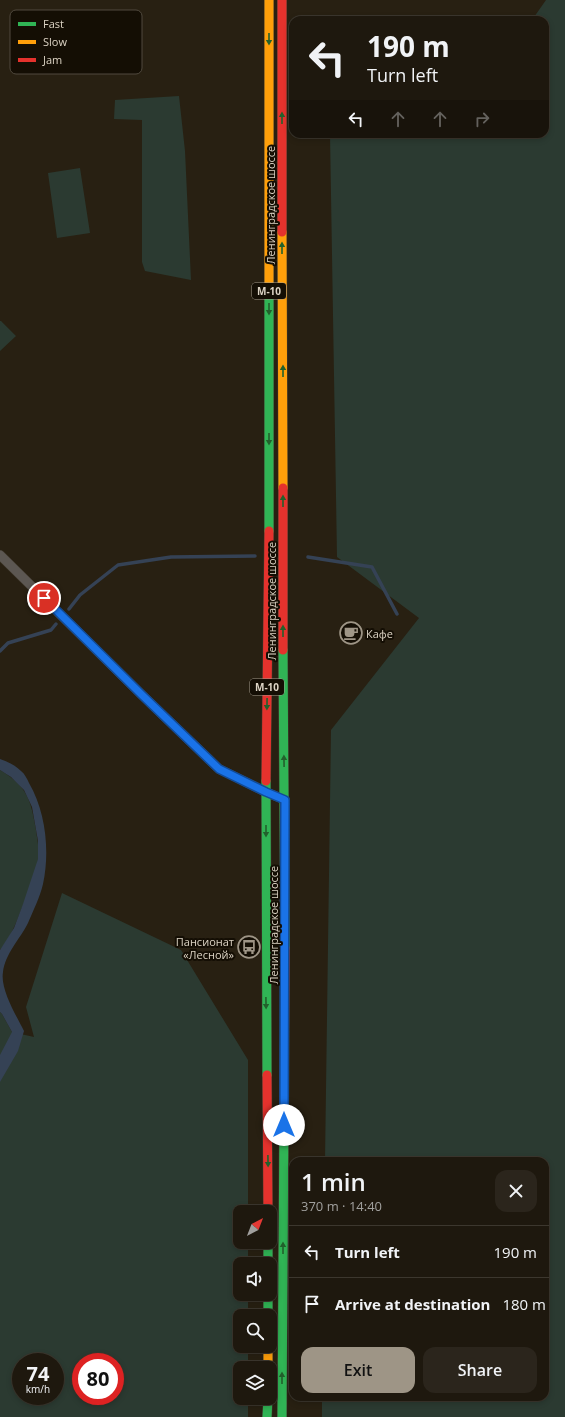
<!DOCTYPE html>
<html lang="en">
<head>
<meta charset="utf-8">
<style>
  :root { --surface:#1e180e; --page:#2b251c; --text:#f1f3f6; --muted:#a1a09e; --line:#3c372e; --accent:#9e9586 }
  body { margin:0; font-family:"Open Sans",sans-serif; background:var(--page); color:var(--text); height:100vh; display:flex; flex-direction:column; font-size:15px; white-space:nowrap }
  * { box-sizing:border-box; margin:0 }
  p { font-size:13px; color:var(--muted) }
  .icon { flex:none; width:22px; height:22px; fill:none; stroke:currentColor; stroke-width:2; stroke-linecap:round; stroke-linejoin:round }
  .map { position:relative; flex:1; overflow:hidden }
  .drawer { position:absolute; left:289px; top:1157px; width:260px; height:244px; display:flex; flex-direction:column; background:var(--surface); border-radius:12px; box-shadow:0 2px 6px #0003,0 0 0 1px var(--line) }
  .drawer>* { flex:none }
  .hud { position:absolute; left:289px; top:16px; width:260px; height:122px; border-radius:12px; box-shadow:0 2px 6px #0003,0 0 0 1px var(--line); background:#1e180e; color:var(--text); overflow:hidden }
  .needle { width:26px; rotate:42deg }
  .fabs { position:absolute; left:233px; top:1205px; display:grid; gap:8px }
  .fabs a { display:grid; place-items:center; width:44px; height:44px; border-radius:8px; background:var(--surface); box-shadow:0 2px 6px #0003,0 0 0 1px var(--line); font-size:20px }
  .speed { position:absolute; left:12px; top:1353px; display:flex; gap:8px; font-size:20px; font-weight:700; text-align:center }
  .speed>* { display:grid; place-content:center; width:52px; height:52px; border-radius:50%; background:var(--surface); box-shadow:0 2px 6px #0003,0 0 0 1px var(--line); line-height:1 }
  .speed small { font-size:10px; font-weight:400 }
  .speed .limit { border:6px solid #d22; background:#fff; color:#111 }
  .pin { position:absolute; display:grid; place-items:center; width:34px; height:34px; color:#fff; margin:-17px; border:2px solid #fff; border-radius:50%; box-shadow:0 1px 4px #0007 }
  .me { position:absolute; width:44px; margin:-22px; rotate:0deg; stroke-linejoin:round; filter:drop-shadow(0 0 3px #0008) }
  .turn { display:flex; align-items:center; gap:14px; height:84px; padding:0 12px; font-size:18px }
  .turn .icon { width:52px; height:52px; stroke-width:2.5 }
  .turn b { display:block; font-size:28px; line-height:34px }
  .lanes { display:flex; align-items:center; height:38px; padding:0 12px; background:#0003; justify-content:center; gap:20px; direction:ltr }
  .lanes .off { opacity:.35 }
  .round { display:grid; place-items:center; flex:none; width:42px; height:42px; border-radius:12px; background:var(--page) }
  .head { display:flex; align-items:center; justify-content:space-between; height:68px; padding:0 12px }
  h1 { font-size:24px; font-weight:600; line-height:30px }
  .action { display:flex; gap:8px; margin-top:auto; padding:8px 12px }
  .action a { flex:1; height:46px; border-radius:12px; background:var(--accent); color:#111; font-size:16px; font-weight:600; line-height:46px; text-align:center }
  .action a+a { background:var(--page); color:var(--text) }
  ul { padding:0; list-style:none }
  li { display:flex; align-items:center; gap:12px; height:52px; padding:0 12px; border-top:1px solid var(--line) }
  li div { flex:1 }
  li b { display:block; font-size:15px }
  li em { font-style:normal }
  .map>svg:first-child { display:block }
  .green { fill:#2b3a31; fill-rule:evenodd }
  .water { fill:#354255 }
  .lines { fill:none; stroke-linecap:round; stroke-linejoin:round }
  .stream { stroke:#354255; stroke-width:3.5 }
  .street-casing { stroke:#433c30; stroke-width:10 }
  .fast-casing { stroke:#433c30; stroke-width:10 }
  .slow-casing { stroke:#433c30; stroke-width:10 }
  .jam-casing { stroke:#433c30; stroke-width:10 }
  .street { stroke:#5c5752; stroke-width:9 }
  .fast { stroke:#30b455; stroke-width:9 }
  .slow { stroke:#ff9f0a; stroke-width:9 }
  .jam { stroke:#e5322d; stroke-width:9 }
  .oneway { fill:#22612c }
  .route-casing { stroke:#114b97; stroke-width:10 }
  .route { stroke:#1a73e8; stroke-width:7 }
  .labels { text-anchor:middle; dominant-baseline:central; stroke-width:4; stroke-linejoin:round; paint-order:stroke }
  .shield { fill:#140e04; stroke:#a1998b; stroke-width:1 }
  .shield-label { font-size:10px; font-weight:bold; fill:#ddd4c5 }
  .street-label { font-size:11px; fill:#ddd4c5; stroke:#140e04 }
  .poi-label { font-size:11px; fill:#ddd4c5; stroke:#140e04; text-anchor:start }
  .key { fill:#140e04; stroke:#50493e; stroke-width:1 }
  .key-label { font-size:11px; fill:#ddd4c5 }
</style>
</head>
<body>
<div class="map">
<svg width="565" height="1417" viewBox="0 0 565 1417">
  <rect width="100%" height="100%" fill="#282012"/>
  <path class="green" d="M 546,0 L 565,0 L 565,1417 L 322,1417 L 322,1397 L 545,1397 L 545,1161 L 325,1161 L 331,730 L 419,618 L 337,557 L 330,134 L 545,134 L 545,20 L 532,20 Z
    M 179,96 L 185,151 L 191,280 L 145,271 L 142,262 L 142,120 L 114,119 L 115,100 Z
    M 80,168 L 90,233 L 57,238 L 48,173 Z
    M 0,321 L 1,321 L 16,336 L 0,351 Z
    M 0,770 C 27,786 31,800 36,830 C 37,839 40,851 38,860 C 35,877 28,894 21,910 C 16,923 10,939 0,950 Z
    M 62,893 L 181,950 L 248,1060 L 248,1212 L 240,1212 L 240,1242 L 248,1242 L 248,1264 L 240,1264 L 240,1294 L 248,1294 L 248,1316 L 240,1316 L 240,1346 L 248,1346 L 248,1368 L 240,1368 L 240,1398 L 248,1398 L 248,1417 L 0,1417 L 0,1012 L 2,1014 L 12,1032 L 34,1037 L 26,1007 ZM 21,1362 L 55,1362 L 55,1396 L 21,1396 ZM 81,1362 L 115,1362 L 115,1396 L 81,1396 Z"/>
  <path class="water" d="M 0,759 C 8,762 15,765 21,771 C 25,774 27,779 29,783 C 46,812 50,852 43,884 C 40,897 33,911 28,923 C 20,939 5,954 3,972 C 0,989 16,1015 24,1031 L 18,1051 L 0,1082 L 0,1055 L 12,1032 L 2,1014 L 0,1012 L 0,950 L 14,928 L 23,904 L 38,859 L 38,841 L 32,807 L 24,790 L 11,777 L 0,770 Z"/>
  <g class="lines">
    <path class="stream" d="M 308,557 L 372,567 L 397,614
      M 69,609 L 80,595 L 118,565 L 171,557 L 255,556
      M 0,651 L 8,643 L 51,630 L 56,624"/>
    <g class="street-casing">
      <path id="street" d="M 0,555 L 142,695 L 219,769 L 266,792 L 285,800"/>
    </g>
    <g class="fast-casing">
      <path id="fast" d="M 269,288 L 269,531
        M 283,650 L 285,948
        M 266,781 L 267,1075
        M 268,1242 L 268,1264
        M 268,1294 L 268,1316
        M 267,1417 L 268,1398
        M 282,1417 L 284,1116"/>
    </g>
    <g class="slow-casing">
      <path id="slow" d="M 269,0 L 269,288
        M 282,232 L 283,488
        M 268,1346 L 268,1368"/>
    </g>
    <g class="jam-casing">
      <path id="jam" d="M 282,0 L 282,232
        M 283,488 L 283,650
        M 266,781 L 269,531
        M 267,1075 L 268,1212
        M 284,1116 L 285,948"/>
    </g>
    <use href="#street" class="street"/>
    <use href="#fast" class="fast"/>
    <use href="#slow" class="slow"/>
    <use href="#jam" class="jam"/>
  </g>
  <defs><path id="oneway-solid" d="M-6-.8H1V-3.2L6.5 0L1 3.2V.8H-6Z"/></defs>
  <g class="oneway">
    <use href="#oneway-solid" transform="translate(269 39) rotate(90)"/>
    <use href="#oneway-solid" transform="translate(282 118) rotate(-90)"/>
    <use href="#oneway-solid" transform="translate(282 248) rotate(-90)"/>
    <use href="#oneway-solid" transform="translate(269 309) rotate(90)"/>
    <use href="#oneway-solid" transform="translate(283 371) rotate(-90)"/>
    <use href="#oneway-solid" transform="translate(269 439) rotate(90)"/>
    <use href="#oneway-solid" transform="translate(283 501) rotate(-90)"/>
    <use href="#oneway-solid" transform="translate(283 631) rotate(-90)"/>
    <use href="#oneway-solid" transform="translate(267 704) rotate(91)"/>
    <use href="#oneway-solid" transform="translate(284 761) rotate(-91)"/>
    <use href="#oneway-solid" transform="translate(266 831) rotate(90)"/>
    <use href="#oneway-solid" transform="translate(266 1003) rotate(89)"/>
    <use href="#oneway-solid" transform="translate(268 1161) rotate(89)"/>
    <use href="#oneway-solid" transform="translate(283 1248) rotate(-90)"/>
    <use href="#oneway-solid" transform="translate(282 1378) rotate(-90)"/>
  </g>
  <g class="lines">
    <g class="route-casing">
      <path id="route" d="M 44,598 L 142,695 L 219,769 L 266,792 L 285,800 L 284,1125"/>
    </g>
    <use href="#route" class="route"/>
  </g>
  <defs>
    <g id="cafe-ring" transform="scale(1.15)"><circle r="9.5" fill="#140e04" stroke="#9e9586" stroke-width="1.5"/><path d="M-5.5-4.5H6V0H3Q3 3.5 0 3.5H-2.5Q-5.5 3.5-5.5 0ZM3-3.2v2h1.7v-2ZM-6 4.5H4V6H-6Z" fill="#9e9586"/></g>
    <g id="bus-ring" transform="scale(1.15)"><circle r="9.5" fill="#140e04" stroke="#9e9586" stroke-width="1.5"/><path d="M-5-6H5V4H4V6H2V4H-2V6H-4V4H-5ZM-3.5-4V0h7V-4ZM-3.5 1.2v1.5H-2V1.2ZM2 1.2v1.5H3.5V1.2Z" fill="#9e9586"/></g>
  </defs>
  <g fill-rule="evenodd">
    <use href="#cafe-ring" x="351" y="633"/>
    <use href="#bus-ring" x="249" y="947"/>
  </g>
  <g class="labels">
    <g class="shield">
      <rect x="252" y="283" width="34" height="16" rx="3"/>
      <rect x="250" y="679" width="34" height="16" rx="3"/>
    </g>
    <g class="shield-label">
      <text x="269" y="291">М-10</text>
      <text x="267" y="687">М-10</text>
    </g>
    <g class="street-label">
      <text transform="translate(270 205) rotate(-90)">Ленинградское шоссе</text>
      <text transform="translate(271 601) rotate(-90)">Ленинградское шоссе</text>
      <text transform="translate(273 925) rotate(-90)">Ленинградское шоссе</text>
    </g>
    <g class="poi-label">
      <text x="366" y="633">Кафе</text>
      <text x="234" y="941" text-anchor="end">Пансионат<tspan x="234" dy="13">«Лесной»</tspan></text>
    </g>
  </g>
  <rect x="10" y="10" width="132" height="64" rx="6" class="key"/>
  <rect x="18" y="22" width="18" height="4" fill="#30b455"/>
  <rect x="18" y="40" width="18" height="4" fill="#ff9f0a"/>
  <rect x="18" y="58" width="18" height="4" fill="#e5322d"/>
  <g class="key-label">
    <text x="43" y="28">Fast</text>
    <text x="43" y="46">Slow</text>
    <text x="43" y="64">Jam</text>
  </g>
</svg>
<div class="fabs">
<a><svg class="needle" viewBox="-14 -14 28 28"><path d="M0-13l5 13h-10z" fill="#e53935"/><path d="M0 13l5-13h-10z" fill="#a1a09e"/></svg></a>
<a><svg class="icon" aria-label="sound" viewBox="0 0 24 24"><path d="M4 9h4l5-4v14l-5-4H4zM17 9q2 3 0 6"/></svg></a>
<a><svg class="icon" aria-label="search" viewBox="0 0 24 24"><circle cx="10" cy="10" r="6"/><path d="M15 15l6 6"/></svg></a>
<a><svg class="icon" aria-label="layers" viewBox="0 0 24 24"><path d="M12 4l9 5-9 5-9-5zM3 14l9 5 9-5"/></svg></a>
</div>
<div class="speed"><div>74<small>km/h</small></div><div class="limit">80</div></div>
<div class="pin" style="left:44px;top:598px;background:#d93025"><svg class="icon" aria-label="arrive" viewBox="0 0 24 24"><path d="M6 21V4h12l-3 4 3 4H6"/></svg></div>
<svg class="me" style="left:284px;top:1125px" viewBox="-20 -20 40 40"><circle r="19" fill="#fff"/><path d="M0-13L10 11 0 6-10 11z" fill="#1a73e8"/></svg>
<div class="hud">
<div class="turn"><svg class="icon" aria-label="left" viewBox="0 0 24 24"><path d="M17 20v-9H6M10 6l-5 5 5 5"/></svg><div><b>190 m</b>Turn left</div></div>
<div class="lanes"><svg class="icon" aria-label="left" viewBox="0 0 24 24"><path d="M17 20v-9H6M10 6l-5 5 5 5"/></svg><svg class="icon off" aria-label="ahead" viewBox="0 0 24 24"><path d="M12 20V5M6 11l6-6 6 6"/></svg><svg class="icon off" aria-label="ahead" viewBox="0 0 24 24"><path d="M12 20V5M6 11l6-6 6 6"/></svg><svg class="icon off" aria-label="right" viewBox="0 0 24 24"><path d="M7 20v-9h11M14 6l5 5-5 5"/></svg></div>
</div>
<section class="drawer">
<div class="head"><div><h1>1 min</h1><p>370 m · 14:40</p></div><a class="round"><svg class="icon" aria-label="close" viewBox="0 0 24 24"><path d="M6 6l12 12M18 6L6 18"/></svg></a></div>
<ul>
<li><svg class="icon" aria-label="left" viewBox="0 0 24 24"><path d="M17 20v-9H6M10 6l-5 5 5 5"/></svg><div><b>Turn left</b></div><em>190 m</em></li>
<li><svg class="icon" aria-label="arrive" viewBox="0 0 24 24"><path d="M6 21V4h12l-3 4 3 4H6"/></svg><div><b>Arrive at destination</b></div><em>180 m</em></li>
</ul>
<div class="action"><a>Exit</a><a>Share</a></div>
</section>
</div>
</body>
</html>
